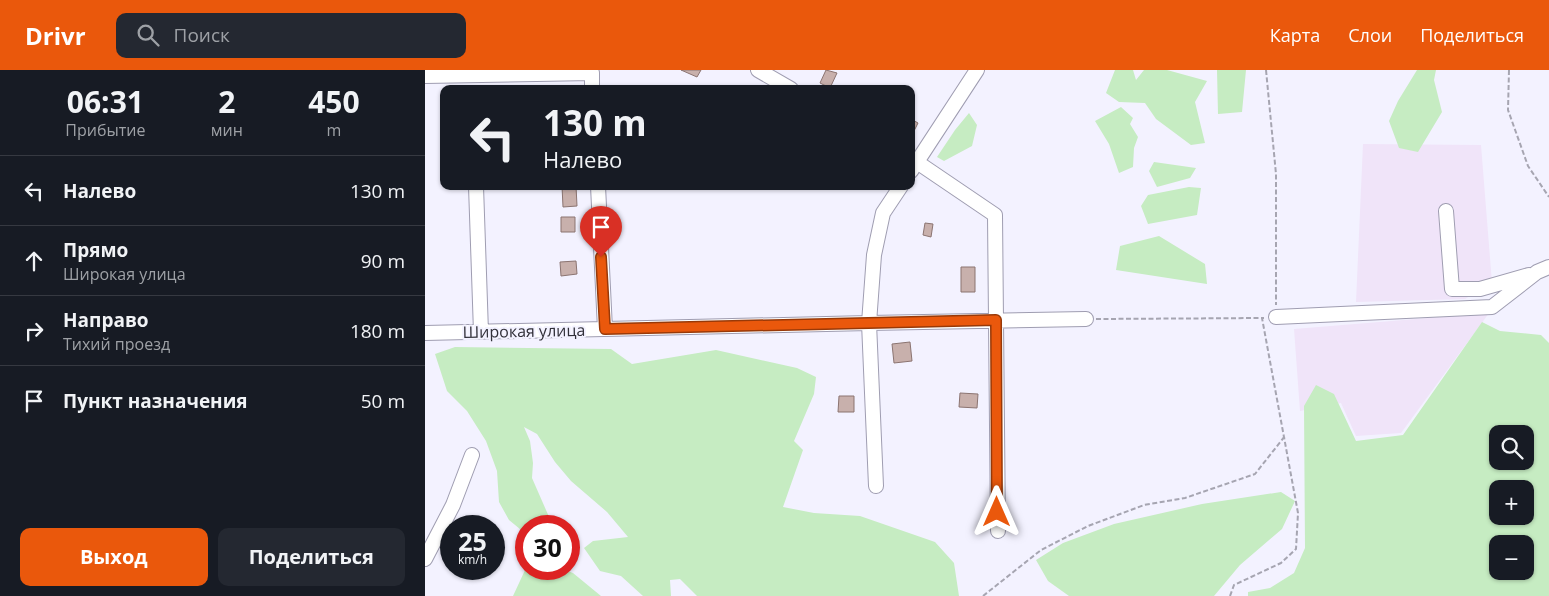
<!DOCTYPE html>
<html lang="ru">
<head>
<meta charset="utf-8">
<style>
  :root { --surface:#171b24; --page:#242831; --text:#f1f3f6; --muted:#9ea1a6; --line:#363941; --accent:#ea580c }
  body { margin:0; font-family:"Open Sans",sans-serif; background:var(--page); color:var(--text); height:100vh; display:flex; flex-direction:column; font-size:19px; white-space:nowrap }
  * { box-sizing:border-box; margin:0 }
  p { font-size:16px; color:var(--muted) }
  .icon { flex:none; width:28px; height:28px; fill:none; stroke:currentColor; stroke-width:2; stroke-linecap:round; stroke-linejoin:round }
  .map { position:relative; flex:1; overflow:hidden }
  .panel { display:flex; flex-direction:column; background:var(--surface); width:425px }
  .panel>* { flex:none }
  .top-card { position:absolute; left:15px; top:15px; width:475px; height:105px; border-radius:10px; box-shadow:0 1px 4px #0004; background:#171b24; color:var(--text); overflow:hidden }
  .buttons { position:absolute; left:1064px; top:355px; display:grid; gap:10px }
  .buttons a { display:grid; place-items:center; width:45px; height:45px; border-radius:10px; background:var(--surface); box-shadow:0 1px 4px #0004; font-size:25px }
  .speed { position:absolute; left:15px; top:445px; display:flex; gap:10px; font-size:25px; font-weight:700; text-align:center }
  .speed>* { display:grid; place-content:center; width:65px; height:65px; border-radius:50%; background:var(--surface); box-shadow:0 1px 4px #0004; line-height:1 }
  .speed small { font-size:12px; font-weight:400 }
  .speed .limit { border:8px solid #d22; background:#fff; color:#111 }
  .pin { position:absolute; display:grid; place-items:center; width:42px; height:42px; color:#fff; margin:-51px -21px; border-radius:50% 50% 50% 0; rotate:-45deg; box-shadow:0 0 5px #0007 }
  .pin .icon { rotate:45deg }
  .me { position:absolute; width:55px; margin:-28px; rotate:0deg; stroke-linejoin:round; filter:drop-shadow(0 0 4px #0008) }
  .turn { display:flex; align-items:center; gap:18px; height:105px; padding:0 20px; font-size:22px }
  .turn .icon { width:65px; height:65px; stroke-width:2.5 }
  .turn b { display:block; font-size:35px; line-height:42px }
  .eta { display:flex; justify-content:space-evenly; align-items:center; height:85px; text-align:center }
  .eta b { font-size:30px; font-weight:700; line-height:35px }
  .cta { display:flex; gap:10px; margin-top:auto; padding:10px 20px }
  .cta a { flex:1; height:58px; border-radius:10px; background:var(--accent); color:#fff; font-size:20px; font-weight:700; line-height:58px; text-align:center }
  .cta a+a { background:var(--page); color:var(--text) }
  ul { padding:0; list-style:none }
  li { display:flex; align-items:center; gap:15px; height:70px; padding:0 20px; border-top:1px solid var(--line) }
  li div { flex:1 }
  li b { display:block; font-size:19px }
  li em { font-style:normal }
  header { display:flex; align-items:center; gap:30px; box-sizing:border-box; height:70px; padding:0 25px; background:var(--accent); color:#fff }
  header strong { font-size:24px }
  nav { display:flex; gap:28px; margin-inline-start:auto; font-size:18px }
  .search { width:350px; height:45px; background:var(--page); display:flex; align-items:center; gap:12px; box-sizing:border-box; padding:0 18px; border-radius:10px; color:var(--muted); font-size:19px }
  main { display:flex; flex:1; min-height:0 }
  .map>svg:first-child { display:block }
  .industrial { fill:#f0e4f9 }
  .green { fill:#c6ecc2; fill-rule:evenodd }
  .building { fill:#c8b0ac; stroke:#8b7471 }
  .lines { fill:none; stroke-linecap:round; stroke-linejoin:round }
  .minor-casing { stroke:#9f9db1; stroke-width:16 }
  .path { stroke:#a6a5b1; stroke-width:2; stroke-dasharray:5 2.5; stroke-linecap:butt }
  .minor { stroke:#fff; stroke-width:14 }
  .route-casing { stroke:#983908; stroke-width:12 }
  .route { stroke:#ea580c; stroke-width:9 }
  .labels { text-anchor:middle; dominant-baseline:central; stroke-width:4; stroke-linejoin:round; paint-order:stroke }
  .street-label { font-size:16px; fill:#313039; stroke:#f3f2ff }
</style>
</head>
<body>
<header>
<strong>Drivr</strong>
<div class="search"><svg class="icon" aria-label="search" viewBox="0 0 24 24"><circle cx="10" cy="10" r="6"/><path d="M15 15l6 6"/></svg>Поиск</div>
<nav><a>Карта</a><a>Слои</a><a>Поделиться</a></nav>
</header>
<main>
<section class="panel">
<div class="eta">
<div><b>06:31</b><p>Прибытие</p></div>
<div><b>2</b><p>мин</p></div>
<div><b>450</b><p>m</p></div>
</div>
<ul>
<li><svg class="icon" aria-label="left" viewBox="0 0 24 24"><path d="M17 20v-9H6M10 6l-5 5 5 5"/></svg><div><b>Налево</b></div><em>130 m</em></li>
<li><svg class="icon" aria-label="ahead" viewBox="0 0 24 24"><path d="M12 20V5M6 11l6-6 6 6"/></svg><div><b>Прямо</b><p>Широкая улица</p></div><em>90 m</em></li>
<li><svg class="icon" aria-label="right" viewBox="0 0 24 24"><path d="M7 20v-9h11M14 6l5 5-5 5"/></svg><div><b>Направо</b><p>Тихий проезд</p></div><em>180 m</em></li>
<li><svg class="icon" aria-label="arrive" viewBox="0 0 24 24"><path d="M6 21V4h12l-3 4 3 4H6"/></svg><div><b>Пункт назначения</b></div><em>50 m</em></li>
</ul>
<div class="cta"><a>Выход</a><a>Поделиться</a></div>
</section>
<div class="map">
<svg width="1124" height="526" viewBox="0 0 1124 526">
  <rect width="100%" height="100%" fill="#f3f2ff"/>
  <path class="industrial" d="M 938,74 L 1056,75 L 1067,213 L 1040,229 L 931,232 Z
    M 1064,243 L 976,363 L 931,366 L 916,333 L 875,341 L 869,259 Z"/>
  <path class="green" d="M 690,0 L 708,0 L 711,10 L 719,0 L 742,0 L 782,11 L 770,32 L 780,73 L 766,75 L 731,49 L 720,33 L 694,32 L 681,23 Z
    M 792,0 L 821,0 L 817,42 L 793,44 Z
    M 992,0 L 1011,0 L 1009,10 L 1017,42 L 993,82 L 974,78 L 964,51 L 973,31 Z
    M 696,37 L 708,48 L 705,54 L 713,67 L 709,78 L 708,97 L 694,103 L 684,74 L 670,51 Z
    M 544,43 L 552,55 L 547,76 L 519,91 L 512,87 L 530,60 Z
    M 729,92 L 771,98 L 765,108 L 732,117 L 724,101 Z
    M 764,117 L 776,118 L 772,145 L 723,154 L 716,136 L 723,125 Z
    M 734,166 L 780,194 L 782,214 L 691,200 L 695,176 Z
    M 1057,252 L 1075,261 L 1116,265 L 1124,273 L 1124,526 L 823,526 L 823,522 L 845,518 L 869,503 L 880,478 L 879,336 L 891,315 L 909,324 L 931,371 L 978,365 ZM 1072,364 L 1100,364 L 1100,391 L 1072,391 ZM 1072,419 L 1100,419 L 1100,446 L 1072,446 ZM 1072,474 L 1100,474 L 1100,501 L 1072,501 Z
    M 30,277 L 186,279 L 207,294 L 291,280 L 372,298 L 391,307 L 389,324 L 369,371 L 378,380 L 358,437 L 389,443 L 435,446 L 510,472 L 529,493 L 534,526 L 272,526 L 255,509 L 245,510 L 246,526 L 218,526 L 196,506 L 175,501 L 159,478 L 168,471 L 203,467 L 182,442 L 146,411 L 130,392 L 112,364 L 99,357 L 105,371 L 108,393 L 107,408 L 128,456 L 101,456 L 101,464 L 84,450 L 74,432 L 72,401 L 61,371 L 42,341 L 22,321 L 10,284 Z
    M 856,422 L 870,431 L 857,459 L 815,495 L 789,526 L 644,526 L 623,511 L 611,490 L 638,473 L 689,454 L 777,434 Z
    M 101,498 L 137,499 L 148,503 L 176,526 L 88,526 Z"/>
  <path class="building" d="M 256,0 L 276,0 L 272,7 Z
    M 401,0 L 412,3 L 405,18 L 395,13 Z
    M 486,49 L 493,53 L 488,63 L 486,62 Z
    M 137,116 L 151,116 L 152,136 L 138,137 Z
    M 136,147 L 150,147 L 150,162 L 136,162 Z
    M 500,153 L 508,154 L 506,167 L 498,165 Z
    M 151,191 L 152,204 L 136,206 L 135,192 Z
    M 536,197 L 550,197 L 550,222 L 536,222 Z
    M 485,272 L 487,291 L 469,293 L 467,274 Z
    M 535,323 L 553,324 L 552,338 L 534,337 Z
    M 414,326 L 429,326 L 429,342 L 413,342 Z"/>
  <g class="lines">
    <g class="minor-casing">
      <path id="minor" d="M 333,0 L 366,19
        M 167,3 L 167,19
        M 0,6 L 167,3
        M 486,88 L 570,145 L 573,461
        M 486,101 L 552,0
        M 51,116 L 56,262
        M 173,116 L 180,259
        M 1021,141 L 1027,219 L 1055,219 L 1104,205
        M 851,247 L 1067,237 L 1112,202 L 1124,197
        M 0,263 L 444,253 L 449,185 L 458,143 L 476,116
        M 451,416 L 444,253 L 661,249
        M 0,489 L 28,435 L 47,385"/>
    </g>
    <path class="path" d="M 841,0 L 851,104 L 851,235
      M 1084,0 L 1083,40 L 1103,96 L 1124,127
      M 671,249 L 839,248
      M 558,526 L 616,480 L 663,456 L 719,435 L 760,428 L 830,404 L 860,366
      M 805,526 L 809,515 L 856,493 L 871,479 L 873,443 L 837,248"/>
    <use href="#minor" class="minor"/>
  </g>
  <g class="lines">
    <g class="route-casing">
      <path id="route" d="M 176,187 L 180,259 L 571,250 L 572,442"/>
    </g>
    <use href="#route" class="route"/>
  </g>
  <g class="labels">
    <g class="street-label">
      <text transform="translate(99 261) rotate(-1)">Широкая улица</text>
    </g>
  </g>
</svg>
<div class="buttons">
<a><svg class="icon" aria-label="search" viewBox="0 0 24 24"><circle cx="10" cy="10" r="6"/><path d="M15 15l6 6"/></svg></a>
<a>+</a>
<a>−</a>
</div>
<div class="speed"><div>25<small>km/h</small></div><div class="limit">30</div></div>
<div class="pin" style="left:176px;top:187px;background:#d93025"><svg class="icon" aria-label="arrive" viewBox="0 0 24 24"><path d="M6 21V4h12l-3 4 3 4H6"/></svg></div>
<svg class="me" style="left:572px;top:442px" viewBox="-20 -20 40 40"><path d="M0-17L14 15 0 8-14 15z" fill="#ea580c" stroke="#fff" stroke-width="4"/></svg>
<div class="top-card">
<div class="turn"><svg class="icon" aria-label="left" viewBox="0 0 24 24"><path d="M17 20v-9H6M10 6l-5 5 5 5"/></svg><div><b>130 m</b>Налево</div></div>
</div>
</div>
</main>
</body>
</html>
